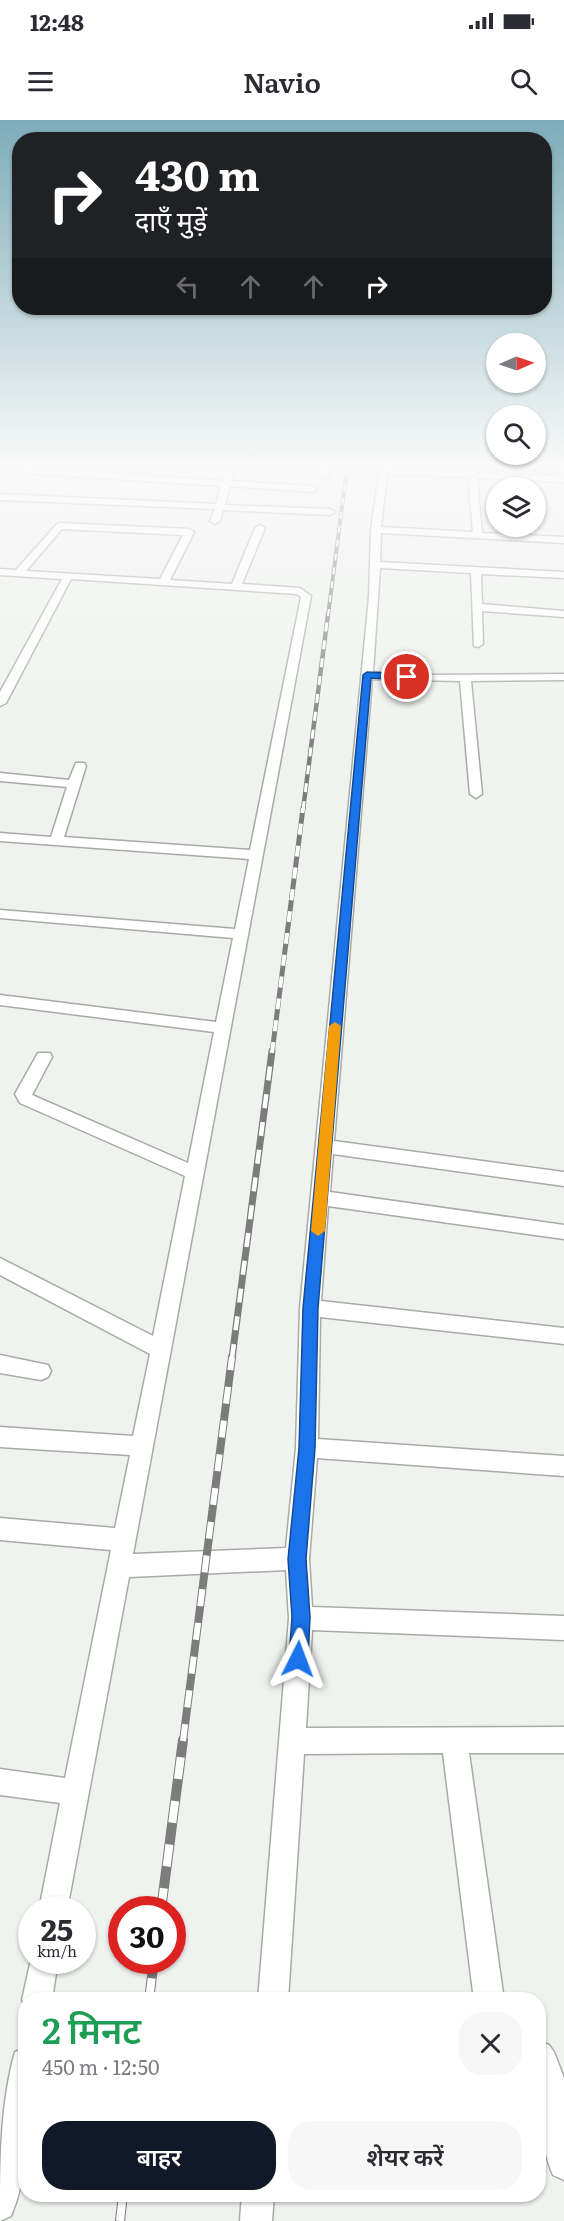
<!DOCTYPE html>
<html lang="hi">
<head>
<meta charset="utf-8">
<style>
  :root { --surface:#fff; --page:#f7f7f7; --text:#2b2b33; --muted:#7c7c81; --accent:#111827 }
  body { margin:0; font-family:Literata,"Noto Sans Devanagari",serif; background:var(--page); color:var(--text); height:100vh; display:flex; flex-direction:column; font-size:22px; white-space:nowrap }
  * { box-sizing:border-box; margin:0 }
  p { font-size:20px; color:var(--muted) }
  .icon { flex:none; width:33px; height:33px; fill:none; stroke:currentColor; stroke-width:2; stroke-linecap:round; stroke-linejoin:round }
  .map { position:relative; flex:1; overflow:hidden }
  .panel { position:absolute; left:18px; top:1872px; width:528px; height:210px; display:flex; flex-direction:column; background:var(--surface); border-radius:24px; box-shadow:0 2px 4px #0004 }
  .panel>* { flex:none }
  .top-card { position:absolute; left:12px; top:12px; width:540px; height:183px; border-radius:24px; box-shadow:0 2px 4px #0004; background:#202124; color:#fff; overflow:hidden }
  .needle { width:39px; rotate:88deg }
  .fabs { position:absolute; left:486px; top:213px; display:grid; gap:12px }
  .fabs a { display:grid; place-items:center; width:60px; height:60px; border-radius:50%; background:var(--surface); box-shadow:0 2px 4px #0004; font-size:30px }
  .speed { position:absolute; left:18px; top:1776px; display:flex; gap:12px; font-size:30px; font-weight:700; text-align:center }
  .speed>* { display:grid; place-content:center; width:78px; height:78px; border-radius:50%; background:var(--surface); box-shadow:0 2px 4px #0004; line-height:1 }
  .speed small { font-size:15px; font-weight:400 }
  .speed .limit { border:9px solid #d22; background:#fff; color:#111 }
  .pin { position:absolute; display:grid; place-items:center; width:51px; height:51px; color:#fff; margin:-26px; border:3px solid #fff; border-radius:50%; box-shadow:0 2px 6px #0007 }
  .me { position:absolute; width:66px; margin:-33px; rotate:3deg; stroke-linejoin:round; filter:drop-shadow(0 0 4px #0008) }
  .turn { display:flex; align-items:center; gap:21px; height:126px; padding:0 24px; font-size:27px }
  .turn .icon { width:78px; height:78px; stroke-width:2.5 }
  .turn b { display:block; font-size:42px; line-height:51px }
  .lanes { display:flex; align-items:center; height:57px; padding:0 24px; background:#0003; justify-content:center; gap:30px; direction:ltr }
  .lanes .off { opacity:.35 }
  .round { display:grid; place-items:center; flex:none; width:63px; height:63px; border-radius:24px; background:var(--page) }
  .head { display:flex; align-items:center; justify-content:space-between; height:102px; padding:0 24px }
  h1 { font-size:36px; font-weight:600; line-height:45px; color:#1e9e55 }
  .primary-button { display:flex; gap:12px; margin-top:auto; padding:12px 24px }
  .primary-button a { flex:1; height:69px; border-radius:24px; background:var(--accent); color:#fff; font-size:24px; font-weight:600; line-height:69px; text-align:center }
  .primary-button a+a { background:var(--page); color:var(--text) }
  .status { display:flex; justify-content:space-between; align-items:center; height:42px; padding:0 30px; background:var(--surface); direction:ltr }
  .status svg { height:16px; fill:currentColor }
  header { display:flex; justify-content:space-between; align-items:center; height:78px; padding:0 24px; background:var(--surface); font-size:27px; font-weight:600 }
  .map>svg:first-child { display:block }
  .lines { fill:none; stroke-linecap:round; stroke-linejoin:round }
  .minor-casing { stroke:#a8aaa7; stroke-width:3 }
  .minor { fill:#fff; fill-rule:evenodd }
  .rail-far5-casing { stroke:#7b7c7b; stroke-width:4 }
  .rail-far4-casing { stroke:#7b7c7b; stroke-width:4.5 }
  .rail-far3-casing { stroke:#7b7c7b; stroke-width:5 }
  .rail-far2-casing { stroke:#7b7c7b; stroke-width:7 }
  .rail-far1-casing { stroke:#7b7c7b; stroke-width:8 }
  .rail-casing { stroke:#7b7c7b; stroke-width:10 }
  .rail-far5 { stroke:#fff; stroke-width:2; stroke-dasharray:7; stroke-linecap:butt }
  .rail-far4 { stroke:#fff; stroke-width:3; stroke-dasharray:9; stroke-linecap:butt }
  .rail-far3 { stroke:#fff; stroke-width:4; stroke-dasharray:11; stroke-linecap:butt }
  .rail-far2 { stroke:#fff; stroke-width:4.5; stroke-dasharray:14; stroke-linecap:butt }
  .rail-far1 { stroke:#fff; stroke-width:6; stroke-dasharray:17; stroke-linecap:butt }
  .rail { stroke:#fff; stroke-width:8; stroke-dasharray:22; stroke-linecap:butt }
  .route { fill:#1a73e8; stroke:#114b97; stroke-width:1.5 }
  .slow { fill:#f59e0b }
</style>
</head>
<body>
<div class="status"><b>12:48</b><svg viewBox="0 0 49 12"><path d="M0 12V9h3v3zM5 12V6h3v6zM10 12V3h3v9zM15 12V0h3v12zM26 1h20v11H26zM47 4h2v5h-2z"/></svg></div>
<header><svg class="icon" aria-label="menu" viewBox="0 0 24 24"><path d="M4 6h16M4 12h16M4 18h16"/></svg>Navio<svg class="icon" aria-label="search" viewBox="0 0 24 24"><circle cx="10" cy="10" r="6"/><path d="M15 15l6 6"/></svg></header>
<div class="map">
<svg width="564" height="2101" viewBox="0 0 564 2101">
  <rect width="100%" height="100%" fill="#eff2ef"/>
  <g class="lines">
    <g class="minor-casing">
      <path id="minor" d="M 229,340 L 237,340 L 231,361 L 313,366 L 317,369 L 313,372 L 230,366 L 225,385 L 330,389 L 335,392 L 330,395 L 223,390 L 220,401 L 215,404 L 210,401 L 215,389 L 0,380 L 0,374 L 216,384 L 221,366 L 22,353 L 18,350 L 22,347 L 223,361 Z
        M 322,340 L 330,340 L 328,357 L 324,360 L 320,357 Z
        M 381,340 L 389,340 L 388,349 L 468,352 L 467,340 L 475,340 L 476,353 L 564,356 L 564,362 L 477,358 L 482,413 L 564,417 L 564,423 L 381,413 L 380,442 L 564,452 L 564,458 L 481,454 L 482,484 L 564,491 L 564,497 L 482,491 L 483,524 L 478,527 L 474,526 L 471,453 L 380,448 L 373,552 L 427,555 L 564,554 L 564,560 L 471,561 L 482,674 L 476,678 L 470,674 L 460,561 L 372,559 L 334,1021 L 564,1052 L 564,1066 L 333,1034 L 330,1072 L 564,1105 L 564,1119 L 328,1086 L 321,1181 L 564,1208 L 564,1224 L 320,1197 L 318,1319 L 564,1336 L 564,1356 L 317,1338 L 309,1439 L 312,1487 L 564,1496 L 564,1520 L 312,1510 L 306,1608 L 564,1607 L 564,1633 L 469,1633 L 504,1880 L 474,1880 L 443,1633 L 304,1634 L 288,1880 L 258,1880 L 289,1498 L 286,1450 L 129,1457 L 67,1790 L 39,1790 L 60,1683 L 0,1675 L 0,1649 L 65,1658 L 111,1430 L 0,1420 L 0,1398 L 115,1408 L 130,1335 L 0,1327 L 0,1307 L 133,1316 L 150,1234 L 0,1155 L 0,1138 L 153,1216 L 185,1056 L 20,983 L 15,974 L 38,933 L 50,933 L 52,937 L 32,975 L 188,1043 L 214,912 L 0,885 L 0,875 L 216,902 L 233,818 L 0,798 L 0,790 L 235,809 L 249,739 L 0,721 L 0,713 L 51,717 L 67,667 L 0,661 L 0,653 L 69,660 L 76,643 L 84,643 L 86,646 L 64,717 L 250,730 L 301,477 L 297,474 L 71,459 L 6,583 L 0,586 L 0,572 L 62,459 L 0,455 L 0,449 L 16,450 L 57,404 L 60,403 L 189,409 L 194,412 L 170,460 L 232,464 L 255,408 L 260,405 L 265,408 L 242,464 L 300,468 L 311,476 L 133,1434 L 286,1428 L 296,1328 L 300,1188 L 369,477 L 371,410 ZM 387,354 L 468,357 L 473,412 L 381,407 ZM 62,409 L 183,415 L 160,459 L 26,451 Z
        M 0,1235 L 48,1245 L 51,1251 L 48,1257 L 41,1260 L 0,1253 Z
        M 32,1835 L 32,1840 L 58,1840 L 52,1880 L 26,1880 L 26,1888 L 22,1880 Z
        M 538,1921 L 549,1925 L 554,1932 L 564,1958 L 564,2060 L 553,2055 C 537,2018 538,1962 538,1921 Z
        M 26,1928 C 26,1983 33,2045 11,2096 L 0,2101 C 0,2046 0,1985 15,1932 Z
        M 242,2074 L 274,2074 L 272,2101 L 240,2101 Z"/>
    </g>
    <use href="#minor" class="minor"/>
    <g class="rail-far5-casing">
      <path id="rail-far5" d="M 328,496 L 348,340"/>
    </g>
    <g class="rail-far4-casing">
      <path id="rail-far4" d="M 303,690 L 328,494"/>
    </g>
    <g class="rail-far3-casing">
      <path id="rail-far3" d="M 272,933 L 303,688"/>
    </g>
    <g class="rail-far2-casing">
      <path id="rail-far2" d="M 232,1238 L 272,931"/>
    </g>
    <g class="rail-far1-casing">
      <path id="rail-far1" d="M 183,1621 L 232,1237"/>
    </g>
    <g class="rail-casing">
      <path id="rail" d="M 161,1790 L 183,1620
        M 149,1880 L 154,1840
        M 120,2101 L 123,2074"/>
    </g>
    <use href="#rail-far5" class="rail-far5"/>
    <use href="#rail-far4" class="rail-far4"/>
    <use href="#rail-far3" class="rail-far3"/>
    <use href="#rail-far2" class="rail-far2"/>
    <use href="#rail-far1" class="rail-far1"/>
    <use href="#rail" class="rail"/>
  </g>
  <linearGradient id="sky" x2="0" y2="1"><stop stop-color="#7dacb9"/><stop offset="0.54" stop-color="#f8f9f8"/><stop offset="1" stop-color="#f8f9f8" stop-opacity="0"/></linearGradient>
  <rect width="564" height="635" fill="url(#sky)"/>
  <path class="route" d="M 367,552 L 407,554 L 411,557 L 407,560 L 371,558 L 318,1188 L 315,1328 L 306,1439 L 310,1497 L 308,1539 L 305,1545 L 298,1548 L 292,1545 L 289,1539 L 292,1497 L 288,1439 L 299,1328 L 303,1188 L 363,555 Z"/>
  <path class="slow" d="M 335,902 L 341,906 L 325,1111 L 318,1116 L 311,1111 L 329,906 Z"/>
</svg>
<div class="fabs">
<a><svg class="needle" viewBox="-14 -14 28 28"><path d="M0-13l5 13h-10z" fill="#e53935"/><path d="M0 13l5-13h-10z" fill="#7c7c81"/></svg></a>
<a><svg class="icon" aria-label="search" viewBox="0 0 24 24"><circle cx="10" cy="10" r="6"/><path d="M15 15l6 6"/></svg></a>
<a><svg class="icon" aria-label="layers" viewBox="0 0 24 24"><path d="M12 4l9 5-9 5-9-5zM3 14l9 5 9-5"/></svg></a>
</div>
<div class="speed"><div>25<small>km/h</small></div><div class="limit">30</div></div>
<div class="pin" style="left:407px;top:557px;background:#d93025"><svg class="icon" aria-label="arrive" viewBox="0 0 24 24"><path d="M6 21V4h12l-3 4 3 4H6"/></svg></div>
<svg class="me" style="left:298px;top:1539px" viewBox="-20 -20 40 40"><path d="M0-17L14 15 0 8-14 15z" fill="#1a73e8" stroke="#fff" stroke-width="4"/></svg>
<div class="top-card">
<div class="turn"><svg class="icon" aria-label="right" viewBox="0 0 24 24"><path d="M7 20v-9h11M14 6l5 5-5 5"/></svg><div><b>430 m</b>दाएँ मुड़ें</div></div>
<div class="lanes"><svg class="icon off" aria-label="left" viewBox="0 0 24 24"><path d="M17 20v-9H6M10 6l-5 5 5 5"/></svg><svg class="icon off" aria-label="ahead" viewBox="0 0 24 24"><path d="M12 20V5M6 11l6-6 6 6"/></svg><svg class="icon off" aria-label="ahead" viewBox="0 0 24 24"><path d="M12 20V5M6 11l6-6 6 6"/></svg><svg class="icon" aria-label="right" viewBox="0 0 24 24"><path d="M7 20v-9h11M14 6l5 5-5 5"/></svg></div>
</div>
<section class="panel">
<div class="head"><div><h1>2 मिनट</h1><p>450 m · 12:50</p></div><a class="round"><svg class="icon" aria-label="close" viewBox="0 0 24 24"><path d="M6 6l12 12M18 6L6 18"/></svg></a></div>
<div class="primary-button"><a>बाहर</a><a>शेयर करें</a></div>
</section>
</div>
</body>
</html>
